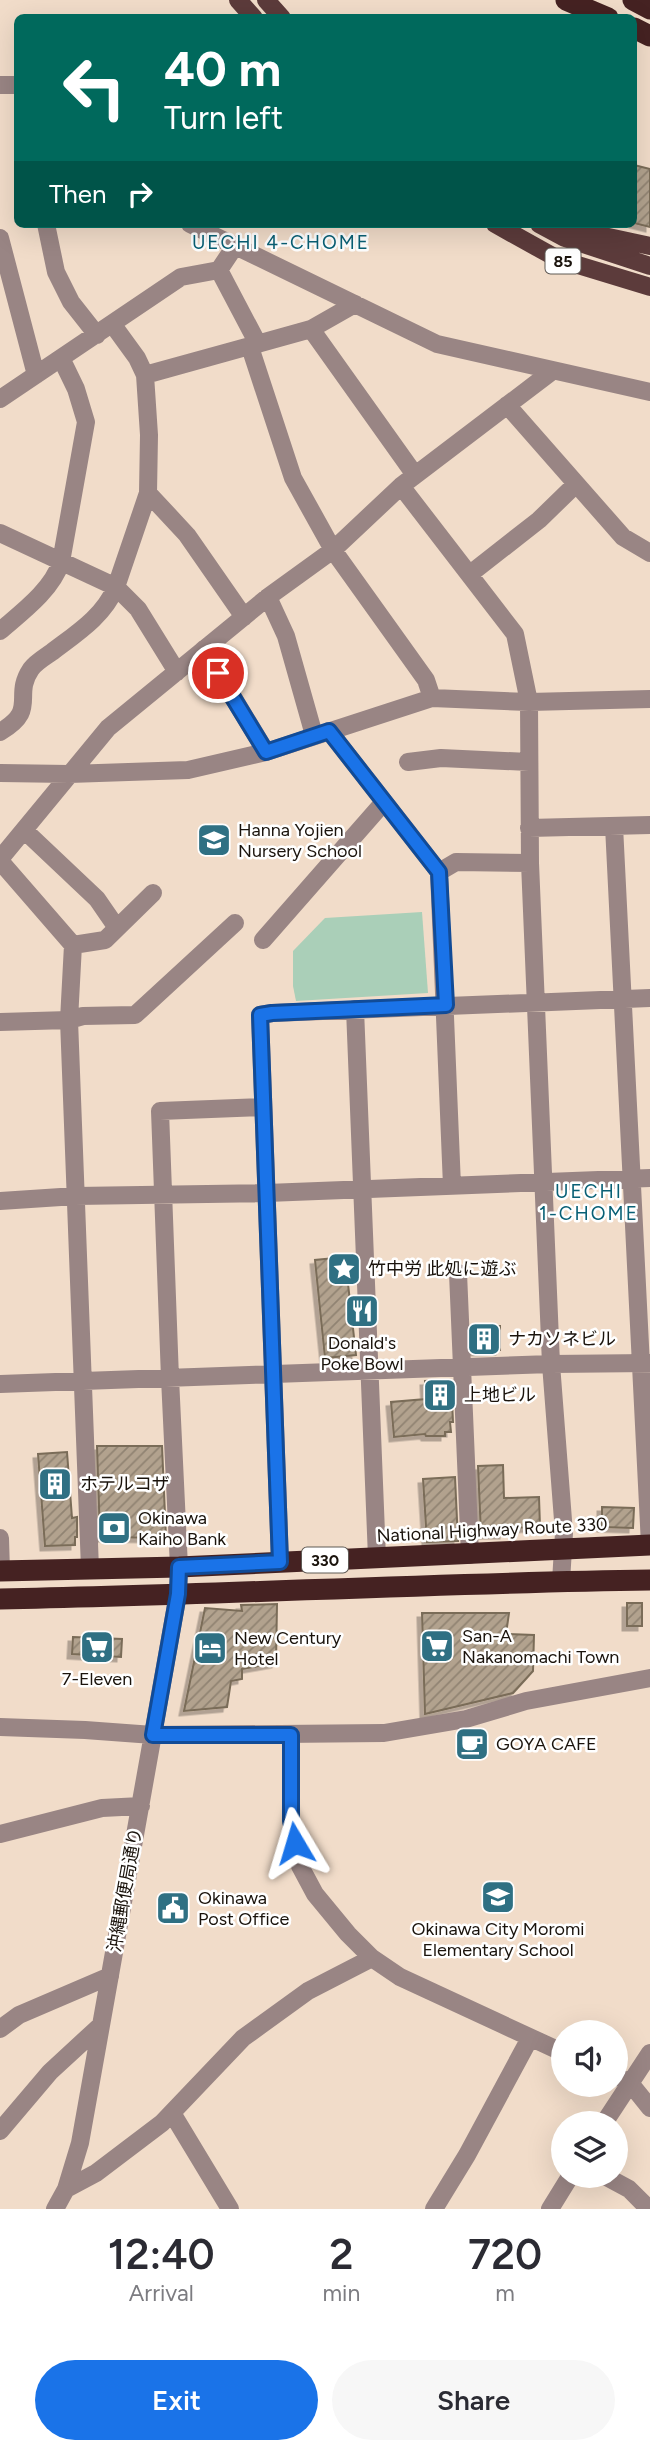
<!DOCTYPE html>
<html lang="en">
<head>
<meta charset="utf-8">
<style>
  :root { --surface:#fff; --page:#f7f7f7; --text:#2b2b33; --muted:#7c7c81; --accent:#1a73e8 }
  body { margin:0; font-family:Figtree,"Noto Sans JP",sans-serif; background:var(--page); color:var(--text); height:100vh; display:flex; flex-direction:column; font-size:26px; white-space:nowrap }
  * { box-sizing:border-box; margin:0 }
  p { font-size:23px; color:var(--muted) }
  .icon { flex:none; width:38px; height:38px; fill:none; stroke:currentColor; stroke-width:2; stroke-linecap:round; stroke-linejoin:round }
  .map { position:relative; height:2209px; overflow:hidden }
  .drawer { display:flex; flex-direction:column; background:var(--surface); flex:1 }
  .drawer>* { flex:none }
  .banner { position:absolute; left:14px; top:14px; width:623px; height:214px; border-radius:10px; box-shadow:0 7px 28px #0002; background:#00695c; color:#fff; overflow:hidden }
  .tools { position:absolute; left:551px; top:2020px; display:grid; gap:14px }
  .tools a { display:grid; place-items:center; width:77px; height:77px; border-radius:50%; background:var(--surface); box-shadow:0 7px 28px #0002; font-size:35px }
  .pin { position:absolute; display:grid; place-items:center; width:60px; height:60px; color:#fff; margin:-30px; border:4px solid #fff; border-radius:50%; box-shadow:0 2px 7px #0007 }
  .me { position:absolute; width:77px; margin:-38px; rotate:353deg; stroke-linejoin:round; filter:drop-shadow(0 0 5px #0008) }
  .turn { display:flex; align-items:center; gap:24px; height:147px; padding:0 35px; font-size:32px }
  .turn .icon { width:91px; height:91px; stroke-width:2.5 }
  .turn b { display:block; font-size:49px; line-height:60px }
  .then { display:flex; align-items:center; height:66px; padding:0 35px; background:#0003; gap:14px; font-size:26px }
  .eta { display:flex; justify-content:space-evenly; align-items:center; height:119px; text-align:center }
  .eta b { font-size:42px; font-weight:600; line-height:49px }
  .action { display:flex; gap:14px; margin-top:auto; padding:14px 35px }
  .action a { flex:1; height:80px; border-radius:42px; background:var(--accent); color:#fff; font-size:28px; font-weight:600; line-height:80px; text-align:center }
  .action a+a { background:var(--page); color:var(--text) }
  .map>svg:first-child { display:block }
  .park { fill:#aacfb8 }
  .building { fill:url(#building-hatch); stroke:#7a6c58; stroke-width:2; filter:url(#shadow) }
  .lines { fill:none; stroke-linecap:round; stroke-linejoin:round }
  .minor { stroke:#998584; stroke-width:18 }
  .major { stroke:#5c3b3b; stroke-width:18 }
  .highway { stroke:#452222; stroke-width:21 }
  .route-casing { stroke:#114b97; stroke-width:18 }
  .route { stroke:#1a73e8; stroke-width:12 }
  .labels { text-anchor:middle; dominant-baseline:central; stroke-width:5; stroke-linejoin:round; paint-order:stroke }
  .shield { fill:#fff; stroke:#5f5a55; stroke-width:2 }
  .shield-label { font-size:16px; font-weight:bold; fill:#1a130c }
  .poi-label { font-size:18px; fill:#1a130c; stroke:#fff; text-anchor:start }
  .street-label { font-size:18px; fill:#1a130c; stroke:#fff }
  .neighbourhood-label { font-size:19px; letter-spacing:2px; fill:#096075; stroke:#fff }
</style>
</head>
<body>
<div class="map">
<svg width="650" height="2209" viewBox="0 0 650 2209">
  <defs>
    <pattern id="building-hatch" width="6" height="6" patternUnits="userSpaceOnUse" patternTransform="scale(1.75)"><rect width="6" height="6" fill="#b2a28e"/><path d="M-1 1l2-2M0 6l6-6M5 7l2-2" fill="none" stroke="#908372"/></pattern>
    <filter id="shadow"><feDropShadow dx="-4.5" dy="4.5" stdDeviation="0" flood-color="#0004"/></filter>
  </defs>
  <rect width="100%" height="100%" fill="#f1dcc9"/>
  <path class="park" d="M 422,912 L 428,993 L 296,1001 L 293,986 L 293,951 L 325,918 Z"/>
  <path class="building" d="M 634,165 L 650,169 L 650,227 L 634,223 Z
    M 345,1257 L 356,1355 L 325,1358 L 315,1260 Z
    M 500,1326 L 500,1350 L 473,1351 L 472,1327 Z
    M 451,1380 L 453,1422 L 450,1422 L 451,1432 L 445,1432 L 445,1436 L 426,1436 L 425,1434 L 394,1437 L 391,1402 L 426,1399 L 425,1381 Z
    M 97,1446 L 162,1446 L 166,1538 L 100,1537 Z
    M 67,1452 L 72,1518 L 77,1517 L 77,1537 L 75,1537 L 75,1545 L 45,1546 L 38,1454 Z
    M 503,1465 L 504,1498 L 539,1497 L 540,1527 L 504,1528 L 504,1534 L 481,1534 L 478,1466 Z
    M 455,1477 L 458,1541 L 427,1542 L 423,1479 Z
    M 602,1507 L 634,1508 L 633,1528 L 602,1527 Z
    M 627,1603 L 642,1603 L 642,1626 L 627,1626 Z
    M 277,1604 L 276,1663 L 242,1669 L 242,1679 L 231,1681 L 227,1707 L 184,1711 L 205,1608 L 242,1611 L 241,1605 Z
    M 422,1613 L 509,1613 L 506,1634 L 534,1635 L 533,1671 L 513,1693 L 425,1714 Z
    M 73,1637 L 122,1639 L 121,1657 L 72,1654 Z"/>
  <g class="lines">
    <path class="minor" d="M 0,85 L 18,85
      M 46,224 L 56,272 L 71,302 L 97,335
      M 190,224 L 437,344 L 650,392
      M 0,238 L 36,375
      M 219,270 L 258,344
      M 113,325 L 137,358 L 145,375 L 311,329 L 355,304
      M 311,329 L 415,475
      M 250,347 L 293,478 L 333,550 L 426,680 L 432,698
      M 0,399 L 181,277 L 219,270 L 235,246
      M 507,405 L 623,537 L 650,553
      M 401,486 L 515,634 L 529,702 L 530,863 L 551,1364 L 564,1533 L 561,1581
      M 148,493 L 187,535 L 244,617
      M 0,533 L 116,587 L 138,609 L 177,672
      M 470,574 L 539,520 L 575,485
      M 268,597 L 286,636 L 314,735
      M 0,631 C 22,612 52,590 61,562 L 86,422 L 76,389 L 61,358
      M 204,649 L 266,752
      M 329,731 L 439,872 L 452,1186
      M 0,732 C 39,709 12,697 31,669 C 36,662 45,657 52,652 C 77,633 103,617 116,587 L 148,493 L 149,435 L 145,375
      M 408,762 L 441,758 L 529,762
      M 0,773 L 69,774 L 188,770 L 266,752 L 432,698 L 529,702 L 650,699
      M 614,826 L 650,1545
      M 529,828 L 650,825
      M 24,830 L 97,899 L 117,928
      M 0,859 L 108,728 L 268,597 L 333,550 L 401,486 L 551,372
      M 0,861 L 73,945 L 69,1020 L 90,1569
      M 439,872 L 456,862 L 530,863
      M 263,940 L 384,802
      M 73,945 L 105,940 L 153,893
      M 355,1009 L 377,1558
      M 0,1022 L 69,1020 L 83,1016 L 135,1015 L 235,923
      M 0,1201 L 76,1196 L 267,1193 L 650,1178
      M 458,1273 L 470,1555
      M 0,1384 L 551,1364 L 650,1363
      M 0,1538 L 1,1571
      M 280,1562 L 260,1015 L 272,1013 L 650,998
      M 0,1727 L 85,1730 L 153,1735 L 384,1733 L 466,1719 L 526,1701 L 650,1678
      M 291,1735 L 291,1820 L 300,1866 L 315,1894 L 348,1934 L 372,1958 L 400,1977 L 564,2053
      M 0,1834 L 102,1808 L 141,1806
      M 0,2029 L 19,2015 L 110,1976
      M 616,2076 L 630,2083 L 650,2108
      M 172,2113 L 230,2209
      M 604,2123 L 650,2053
      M 0,2131 L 50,2072 L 101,2025
      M 603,2175 L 629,2189 L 649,2209
      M 66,2189 L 96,2173 L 162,2123 L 243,2038 L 308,1991 L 372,1958
      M 55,2209 L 66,2189 L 80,2143 L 178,1594 L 179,1567 L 170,1378 L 160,1111 L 263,1107
      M 434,2209 L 467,2155 L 530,2038
      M 550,2209 L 571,2175"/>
    <path class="major" d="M 238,0 L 254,18
      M 266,0 L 282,18
      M 495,224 L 558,259 L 650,287
      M 539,224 L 565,238 L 650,266
      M 567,224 L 590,233 L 650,246"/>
    <path class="highway" d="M 566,0 L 608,18
      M 633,0 L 650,9
      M 634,28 L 650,36
      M 0,1571 L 179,1567 L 650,1545
      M 0,1599 C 217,1595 433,1583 650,1580"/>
  </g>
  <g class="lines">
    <g class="route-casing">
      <path id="route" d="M 218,673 L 266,752 L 329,731 L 439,872 L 446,1005 L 272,1013 L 260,1015 L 280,1562 L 179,1567 L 178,1594 L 153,1735 L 291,1735 L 291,1820 L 295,1843"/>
    </g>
    <use href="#route" class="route"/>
  </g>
  <defs>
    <g id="school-square" transform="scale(1.75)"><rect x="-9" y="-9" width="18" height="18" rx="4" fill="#2f7083" stroke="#fff"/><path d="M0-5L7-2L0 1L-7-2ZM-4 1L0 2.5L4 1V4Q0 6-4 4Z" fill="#fff"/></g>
    <g id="sight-square" transform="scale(1.75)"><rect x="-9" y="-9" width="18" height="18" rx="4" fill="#2f7083" stroke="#fff"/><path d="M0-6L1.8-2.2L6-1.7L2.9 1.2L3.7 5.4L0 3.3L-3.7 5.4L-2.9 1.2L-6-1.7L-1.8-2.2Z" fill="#fff"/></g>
    <g id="restaurant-square" transform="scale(1.75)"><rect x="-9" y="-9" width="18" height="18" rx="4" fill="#2f7083" stroke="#fff"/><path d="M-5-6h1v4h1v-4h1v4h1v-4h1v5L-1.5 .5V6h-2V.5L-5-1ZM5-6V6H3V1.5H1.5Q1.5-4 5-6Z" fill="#fff"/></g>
    <g id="building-square" transform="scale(1.75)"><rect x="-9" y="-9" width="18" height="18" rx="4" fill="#2f7083" stroke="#fff"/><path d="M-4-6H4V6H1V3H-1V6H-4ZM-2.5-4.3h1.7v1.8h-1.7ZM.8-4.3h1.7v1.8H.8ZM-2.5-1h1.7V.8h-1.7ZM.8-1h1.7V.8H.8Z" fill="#fff"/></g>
    <g id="bank-square" transform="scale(1.75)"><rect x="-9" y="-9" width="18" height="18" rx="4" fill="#2f7083" stroke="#fff"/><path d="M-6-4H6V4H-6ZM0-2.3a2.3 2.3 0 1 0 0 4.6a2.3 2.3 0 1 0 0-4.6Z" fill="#fff"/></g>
    <g id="supermarket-square" transform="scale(1.75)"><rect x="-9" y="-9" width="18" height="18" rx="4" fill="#2f7083" stroke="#fff"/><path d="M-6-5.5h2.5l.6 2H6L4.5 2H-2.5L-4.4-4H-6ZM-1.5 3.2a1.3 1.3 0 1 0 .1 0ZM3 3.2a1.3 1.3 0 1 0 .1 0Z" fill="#fff"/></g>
    <g id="hotel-square" transform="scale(1.75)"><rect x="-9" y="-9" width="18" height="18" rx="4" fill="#2f7083" stroke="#fff"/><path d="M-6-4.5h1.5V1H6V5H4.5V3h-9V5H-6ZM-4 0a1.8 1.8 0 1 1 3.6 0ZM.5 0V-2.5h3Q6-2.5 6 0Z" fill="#fff"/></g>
    <g id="cafe-square" transform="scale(1.75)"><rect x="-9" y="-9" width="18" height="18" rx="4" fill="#2f7083" stroke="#fff"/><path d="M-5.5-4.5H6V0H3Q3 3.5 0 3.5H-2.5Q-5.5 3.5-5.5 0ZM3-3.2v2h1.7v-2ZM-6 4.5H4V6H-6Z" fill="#fff"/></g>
    <g id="civic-square" transform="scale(1.75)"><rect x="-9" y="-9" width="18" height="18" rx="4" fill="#2f7083" stroke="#fff"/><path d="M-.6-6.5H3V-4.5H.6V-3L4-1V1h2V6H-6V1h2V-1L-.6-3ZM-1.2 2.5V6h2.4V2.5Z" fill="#fff"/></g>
  </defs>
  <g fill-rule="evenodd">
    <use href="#school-square" x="214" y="840"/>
    <use href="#sight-square" x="344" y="1269"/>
    <use href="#restaurant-square" x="362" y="1311"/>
    <use href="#building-square" x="484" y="1339"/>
    <use href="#building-square" x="440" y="1395"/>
    <use href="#building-square" x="55" y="1484"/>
    <use href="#bank-square" x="114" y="1528"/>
    <use href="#supermarket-square" x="437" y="1646"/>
    <use href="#supermarket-square" x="97" y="1647"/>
    <use href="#hotel-square" x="210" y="1648"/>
    <use href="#cafe-square" x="472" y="1744"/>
    <use href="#school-square" x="498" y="1897"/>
    <use href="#civic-square" x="173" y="1908"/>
  </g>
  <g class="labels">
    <g class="shield">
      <rect x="545.5" y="248.5" width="35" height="25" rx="5"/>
      <rect x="302" y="1547.5" width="46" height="25" rx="5"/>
    </g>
    <g class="shield-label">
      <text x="563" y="261">85</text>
      <text x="325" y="1560">330</text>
    </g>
    <g class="poi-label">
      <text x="238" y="830">Hanna Yojien<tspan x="238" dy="21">Nursery School</tspan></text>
      <text x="368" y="1269">竹中労 此処に遊ぶ</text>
      <text x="508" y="1339">ナカソネビル</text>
      <text x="362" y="1343" text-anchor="middle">Donald's<tspan x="362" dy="21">Poke Bowl</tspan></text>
      <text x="464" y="1395">上地ビル</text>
      <text x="80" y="1484">ホテルコザ</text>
      <text x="138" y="1518">Okinawa<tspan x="138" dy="21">Kaiho Bank</tspan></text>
      <text x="462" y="1636">San-A<tspan x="462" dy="21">Nakanomachi Town</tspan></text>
      <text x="234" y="1638">New Century<tspan x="234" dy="21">Hotel</tspan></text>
      <text x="97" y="1679" text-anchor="middle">7-Eleven</text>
      <text x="496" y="1744">GOYA CAFE</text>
      <text x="198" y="1898">Okinawa<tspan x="198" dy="21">Post Office</tspan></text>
      <text x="498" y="1929" text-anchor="middle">Okinawa City Moromi<tspan x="498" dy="21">Elementary School</tspan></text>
    </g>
    <g class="street-label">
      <text transform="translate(492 1530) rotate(-3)">National Highway Route 330</text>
      <text transform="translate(125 1890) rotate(-80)">沖縄郵便局通り</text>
    </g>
    <g class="neighbourhood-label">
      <text x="281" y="242">UECHI 4-CHOME</text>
      <text x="589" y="1191">UECHI<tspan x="589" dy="22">1-CHOME</tspan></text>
    </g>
  </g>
</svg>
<div class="tools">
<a><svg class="icon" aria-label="sound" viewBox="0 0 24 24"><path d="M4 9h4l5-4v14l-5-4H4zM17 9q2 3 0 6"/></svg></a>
<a><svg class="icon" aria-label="layers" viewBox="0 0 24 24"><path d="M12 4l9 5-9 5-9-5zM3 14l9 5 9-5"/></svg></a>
</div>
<div class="pin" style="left:218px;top:673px;background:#d93025"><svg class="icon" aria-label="arrive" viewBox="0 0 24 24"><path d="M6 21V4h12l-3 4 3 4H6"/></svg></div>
<svg class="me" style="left:295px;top:1843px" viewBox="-20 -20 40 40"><path d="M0-17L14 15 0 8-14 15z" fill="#1a73e8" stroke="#fff" stroke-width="4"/></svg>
<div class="banner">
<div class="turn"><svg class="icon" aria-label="left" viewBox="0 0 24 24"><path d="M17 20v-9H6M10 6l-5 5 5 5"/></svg><div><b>40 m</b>Turn left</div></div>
<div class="then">Then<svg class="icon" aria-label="right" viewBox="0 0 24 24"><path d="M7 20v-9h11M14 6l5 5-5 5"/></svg></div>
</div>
</div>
<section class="drawer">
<div class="eta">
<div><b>12:40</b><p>Arrival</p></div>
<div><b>2</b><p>min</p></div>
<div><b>720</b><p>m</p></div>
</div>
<div class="action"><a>Exit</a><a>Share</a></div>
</section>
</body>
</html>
